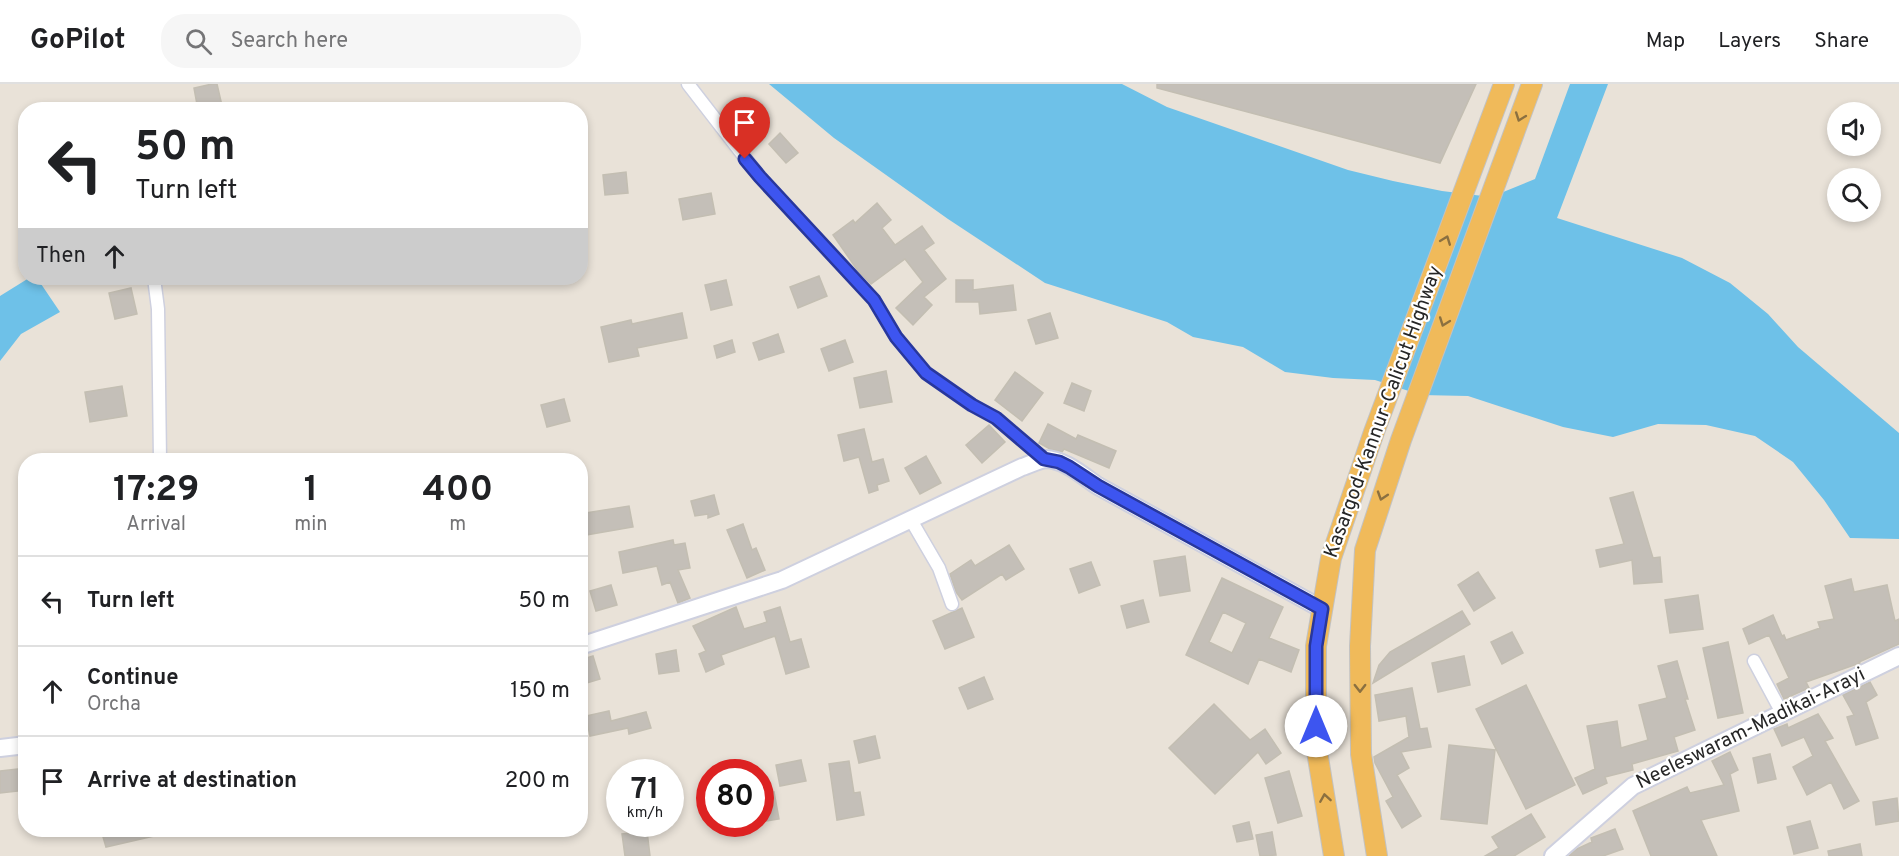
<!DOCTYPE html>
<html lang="en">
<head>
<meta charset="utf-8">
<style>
  :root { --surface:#fff; --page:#f6f6f6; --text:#202124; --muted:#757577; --line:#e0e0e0 }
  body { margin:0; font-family:Overpass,sans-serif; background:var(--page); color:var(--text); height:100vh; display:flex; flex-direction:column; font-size:22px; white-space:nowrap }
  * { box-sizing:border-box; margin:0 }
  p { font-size:20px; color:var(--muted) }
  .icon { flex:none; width:33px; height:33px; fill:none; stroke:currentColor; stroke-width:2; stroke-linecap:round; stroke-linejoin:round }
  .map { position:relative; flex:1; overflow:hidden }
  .sheet { position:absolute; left:18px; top:369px; width:570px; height:384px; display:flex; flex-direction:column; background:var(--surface); border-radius:24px; box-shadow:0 3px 9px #0003 }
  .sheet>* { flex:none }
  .banner { position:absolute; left:18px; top:18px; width:570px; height:183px; border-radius:24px; box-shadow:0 3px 9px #0003; background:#fff; color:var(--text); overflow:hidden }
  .buttons { position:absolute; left:1827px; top:18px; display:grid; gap:12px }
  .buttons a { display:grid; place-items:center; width:54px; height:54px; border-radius:50%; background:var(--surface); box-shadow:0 3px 9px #0003; font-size:30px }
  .speed { position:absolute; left:606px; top:675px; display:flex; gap:12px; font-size:30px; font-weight:700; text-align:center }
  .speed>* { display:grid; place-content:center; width:78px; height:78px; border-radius:50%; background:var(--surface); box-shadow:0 3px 9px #0003; line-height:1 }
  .speed small { font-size:15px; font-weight:400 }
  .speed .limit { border:9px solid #d22; background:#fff; color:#111 }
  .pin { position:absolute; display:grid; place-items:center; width:51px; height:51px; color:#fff; margin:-62px -26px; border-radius:50% 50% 50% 0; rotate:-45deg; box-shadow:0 0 6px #0007 }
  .pin .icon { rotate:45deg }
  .me { position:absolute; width:66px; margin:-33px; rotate:0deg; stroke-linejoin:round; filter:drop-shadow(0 0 4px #0008) }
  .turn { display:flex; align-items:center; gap:21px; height:126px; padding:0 18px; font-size:27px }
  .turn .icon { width:78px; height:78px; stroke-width:2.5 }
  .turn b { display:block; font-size:42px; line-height:51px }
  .then { display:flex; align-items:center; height:57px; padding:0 18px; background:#0003; gap:12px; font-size:22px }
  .eta { display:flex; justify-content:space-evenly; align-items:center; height:102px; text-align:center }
  .eta b { font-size:36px; font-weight:700; line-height:42px }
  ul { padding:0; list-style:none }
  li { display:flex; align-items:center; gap:18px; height:90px; padding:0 18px; border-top:2px solid var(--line) }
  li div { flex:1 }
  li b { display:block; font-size:22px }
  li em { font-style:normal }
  header { display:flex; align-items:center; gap:36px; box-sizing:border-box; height:84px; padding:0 30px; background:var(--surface); border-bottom:2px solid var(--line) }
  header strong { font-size:28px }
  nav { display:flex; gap:33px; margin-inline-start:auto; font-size:21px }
  .search { width:420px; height:54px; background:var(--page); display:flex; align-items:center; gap:15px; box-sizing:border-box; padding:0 21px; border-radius:24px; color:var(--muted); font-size:22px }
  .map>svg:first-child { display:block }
  .water { fill:#6ec1e8 }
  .building { fill:#c4bfb8; stroke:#c3beb2; stroke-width:1.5; fill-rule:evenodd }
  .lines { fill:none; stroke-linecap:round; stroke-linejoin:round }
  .minor-casing { stroke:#ced0df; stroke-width:15 }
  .secondary-casing { stroke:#ced0df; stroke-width:20 }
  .trunk-casing { stroke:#c2c2c2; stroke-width:22 }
  .minor { stroke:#fff; stroke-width:12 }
  .secondary { stroke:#fff; stroke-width:16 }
  .trunk { stroke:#f0ba5a; stroke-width:20 }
  .oneway { stroke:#8b7040 }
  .route-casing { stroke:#28379c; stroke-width:15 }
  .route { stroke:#3d55f0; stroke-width:10 }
  .labels { text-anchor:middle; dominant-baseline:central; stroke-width:4.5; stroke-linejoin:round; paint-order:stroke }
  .street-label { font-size:20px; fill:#262626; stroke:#fff }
</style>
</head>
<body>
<header>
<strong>GoPilot</strong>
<div class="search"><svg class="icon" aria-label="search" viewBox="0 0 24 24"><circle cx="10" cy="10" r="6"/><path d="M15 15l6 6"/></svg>Search here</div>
<nav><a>Map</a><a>Layers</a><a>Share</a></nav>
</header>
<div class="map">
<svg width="1899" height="772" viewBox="0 0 1899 772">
  <rect width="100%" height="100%" fill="#e9e2d8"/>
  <path class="water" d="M 769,0 L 1122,0 L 1167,23 L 1348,86 L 1393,97 L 1442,107 L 1491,113 L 1535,95 L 1570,0 L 1608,0 L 1557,134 L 1682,174 L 1730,199 L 1768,230 L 1798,263 L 1899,349 L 1899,455 L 1850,454 L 1824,416 L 1793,378 L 1755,352 L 1706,341 L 1658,340 L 1613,353 L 1563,343 L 1468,312 L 1421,311 L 1375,296 L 1333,294 L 1285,288 L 1243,263 L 1193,253 L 1167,238 L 1045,199 L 948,135 L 834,54 Z
    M 29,194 L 37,194 L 60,228 L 21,250 L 0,277 L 0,212 Z"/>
  <path class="building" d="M 212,0 L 217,0 L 223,26 L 198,26 L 194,4 Z
    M 1157,0 L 1476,0 L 1440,79 L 1157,4 Z
    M 741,14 L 763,35 L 747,51 L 726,31 Z
    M 780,49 L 798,69 L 786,79 L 769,60 Z
    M 626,88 L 628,109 L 605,111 L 603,91 Z
    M 711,109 L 715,130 L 683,136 L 679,115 Z
    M 877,119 L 891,136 L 882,144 L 895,161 L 922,142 L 934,159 L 924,166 L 946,195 L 924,213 L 932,221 L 913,241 L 896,224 L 923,198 L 905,175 L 871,200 L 858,187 L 833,151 L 853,136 L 855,139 Z
    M 819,192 L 827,212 L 798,224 L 790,203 Z
    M 726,196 L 732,221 L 711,226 L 705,201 Z
    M 956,196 L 973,196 L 973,206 L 1013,201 L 1016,226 L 980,230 L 979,218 L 956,218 Z
    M 131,204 L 137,230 L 115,235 L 109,209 Z
    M 682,229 L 687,254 L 637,264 L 639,272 L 609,278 L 601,243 L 631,236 L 632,240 Z
    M 1050,229 L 1058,254 L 1036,260 L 1028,236 Z
    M 778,250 L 784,268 L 759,276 L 753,259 Z
    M 732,256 L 735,268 L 717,274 L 714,262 Z
    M 845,256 L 853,278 L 829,287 L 821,265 Z
    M 886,287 L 892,318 L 860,324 L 854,294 Z
    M 1015,288 L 1043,309 L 1022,337 L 995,316 Z
    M 1072,299 L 1091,307 L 1084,327 L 1064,319 Z
    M 122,302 L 127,332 L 90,338 L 85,308 Z
    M 564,315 L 570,337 L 547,343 L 541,321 Z
    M 1048,340 L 1076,355 L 1078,351 L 1116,367 L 1109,384 L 1064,365 L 1062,368 L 1050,365 L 1039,359 Z
    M 989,341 L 1005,358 L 982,379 L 966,361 Z
    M 864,345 L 872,378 L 883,375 L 889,397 L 877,401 L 878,406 L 869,409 L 859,373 L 844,377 L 838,351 Z
    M 926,372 L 941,399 L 920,410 L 905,384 Z
    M 1633,408 L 1653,474 L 1660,473 L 1662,498 L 1634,500 L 1632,476 L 1600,483 L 1596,466 L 1624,460 L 1610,414 Z
    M 714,411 L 719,430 L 708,434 L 708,430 L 695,432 L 691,417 Z
    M 629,422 L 633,443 L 580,452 L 580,430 Z
    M 743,440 L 752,466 L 756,464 L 765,486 L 747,494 L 727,446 Z
    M 673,456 L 674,461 L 685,459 L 690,484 L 678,486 L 690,514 L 678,519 L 670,498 L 662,501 L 657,482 L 623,489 L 619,468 Z
    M 1009,461 L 1024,485 L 1006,496 L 1002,490 L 962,516 L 956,508 L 950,490 L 971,476 L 975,482 Z
    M 1185,472 L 1190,507 L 1160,512 L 1154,477 Z
    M 1091,478 L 1100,501 L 1079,509 L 1070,485 Z
    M 1478,488 L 1495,514 L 1474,527 L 1458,501 Z
    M 1222,494 L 1283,523 L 1269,554 L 1299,566 L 1291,588 L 1259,575 L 1248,600 L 1186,571 ZM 1223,528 L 1246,539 L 1232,569 L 1209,558 Z
    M 1851,495 L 1854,508 L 1887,501 L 1895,537 L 1899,535 L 1899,560 L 1859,578 L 1860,579 L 1806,598 L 1809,604 L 1784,615 L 1777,600 L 1789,594 L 1769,551 L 1749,560 L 1743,545 L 1773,531 L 1782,552 L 1784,551 L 1786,556 L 1820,544 L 1818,538 L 1834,535 L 1825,502 Z
    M 611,501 L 617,521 L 596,527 L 590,507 Z
    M 1698,511 L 1703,545 L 1670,549 L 1665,516 Z
    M 1143,516 L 1149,538 L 1127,544 L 1121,522 Z
    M 736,523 L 744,545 L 767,538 L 764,528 L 780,523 L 790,558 L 801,555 L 809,583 L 786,590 L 775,552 L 721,571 L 724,580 L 706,588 L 699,570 L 706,567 L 693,542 Z
    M 962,524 L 974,553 L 945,565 L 933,537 Z
    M 1462,527 L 1470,540 L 1373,599 L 1379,581 L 1390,568 Z
    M 1512,548 L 1523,569 L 1502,580 L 1491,558 Z
    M 1728,558 L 1743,629 L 1718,634 L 1703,564 Z
    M 676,566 L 679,587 L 659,590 L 656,570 Z
    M 593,572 L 600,595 L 580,601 L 580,576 Z
    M 1464,572 L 1470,601 L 1438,608 L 1432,579 Z
    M 1677,577 L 1688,615 L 1685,615 L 1695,646 L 1674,653 L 1678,667 L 1632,680 L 1633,686 L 1605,693 L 1607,699 L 1583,710 L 1575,694 L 1595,685 L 1587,642 L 1617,637 L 1621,664 L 1648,656 L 1639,621 L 1667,614 L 1658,582 Z
    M 984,593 L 993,615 L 968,625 L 959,604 Z
    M 1870,598 L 1877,611 L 1866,618 L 1878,654 L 1856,661 L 1847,633 L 1854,631 L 1843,611 Z
    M 1526,601 L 1575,701 L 1526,725 L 1476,625 Z
    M 1412,604 L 1420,645 L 1427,644 L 1431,663 L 1401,668 L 1409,684 L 1397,691 L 1421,732 L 1402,744 L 1386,717 L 1393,713 L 1375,679 L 1374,673 L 1409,653 L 1406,632 L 1379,637 L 1375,611 Z
    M 1214,620 L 1250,656 L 1265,645 L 1281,669 L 1266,680 L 1258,668 L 1215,710 L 1169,664 Z
    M 609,627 L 611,637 L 646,628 L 651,644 L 629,650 L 628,644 L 590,652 L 586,632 Z
    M 1818,630 L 1833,654 L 1825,657 L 1859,717 L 1844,725 L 1831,698 L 1807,711 L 1793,683 L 1813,672 L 1804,653 L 1782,662 L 1774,645 L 1787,640 L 1788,644 Z
    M 875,652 L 880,674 L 859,679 L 854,657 Z
    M 1449,661 L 1495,666 L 1487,740 L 1441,735 Z
    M 1730,668 L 1738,686 L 1730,690 L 1739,727 L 1701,736 L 1717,772 L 1651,772 L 1633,727 L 1687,703 L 1690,709 L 1724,701 L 1712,677 Z
    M 1770,670 L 1776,695 L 1758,699 L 1753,674 Z
    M 801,676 L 806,697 L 780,702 L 776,681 Z
    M 849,677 L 854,709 L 860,708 L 864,731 L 837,736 L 829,680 Z
    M 26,684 L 26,706 L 0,709 L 0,687 Z
    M 1289,687 L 1302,732 L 1278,739 L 1265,694 Z
    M 774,708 L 779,735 L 760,738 L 760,711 Z
    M 1897,714 L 1899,737 L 1876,741 L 1873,718 Z
    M 1531,730 L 1545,753 L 1514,772 L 1485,772 L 1499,764 L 1492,753 Z
    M 1810,737 L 1818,764 L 1794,770 L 1787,743 Z
    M 1249,738 L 1253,755 L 1237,758 L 1233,742 Z
    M 1615,745 L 1623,765 L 1603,772 L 1569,772 L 1577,765 L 1592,758 L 1591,754 Z
    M 101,746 L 162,746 L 163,750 L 106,763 Z
    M 647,747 L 650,772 L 625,772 L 622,750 Z
    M 1272,748 L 1276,771 L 1260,772 L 1256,751 Z
    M 1860,760 L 1862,772 L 1829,772 L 1828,767 Z"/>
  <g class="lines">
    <g class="minor-casing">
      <path id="minor" d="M 688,0 L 760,93 L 874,216 L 896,253 L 926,289 L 972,321 L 996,334 L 1044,375
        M 154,194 L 158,225 L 160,376
        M 911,436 L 939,484 L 952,520
        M 1754,577 L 1782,629"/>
    </g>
    <g class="secondary-casing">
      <path id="secondary" d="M 580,562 L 782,496 L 1022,383 C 1029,381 1038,376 1045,375 C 1064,375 1083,392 1098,402 L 1322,525
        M 0,664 L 26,661
        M 1553,772 L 1633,702 L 1899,572"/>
    </g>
    <g class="trunk-casing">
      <path id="trunk" d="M 1334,772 L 1316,661 L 1316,562 L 1331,474 L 1374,348 L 1504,0
        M 1377,772 L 1361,670 L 1360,562 L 1365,466 L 1401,356 L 1532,0"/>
    </g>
    <use href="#minor" class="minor"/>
    <use href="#secondary" class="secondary"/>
    <use href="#trunk" class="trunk"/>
  </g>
  <defs><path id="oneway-chevron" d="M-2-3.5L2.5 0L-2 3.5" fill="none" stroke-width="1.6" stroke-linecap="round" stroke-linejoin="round" transform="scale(1.5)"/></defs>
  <g class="oneway">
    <use href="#oneway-chevron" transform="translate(1520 33) rotate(110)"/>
    <use href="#oneway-chevron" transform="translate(1446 156) rotate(-69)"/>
    <use href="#oneway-chevron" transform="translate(1444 238) rotate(110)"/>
    <use href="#oneway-chevron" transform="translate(1382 412) rotate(108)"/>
    <use href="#oneway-chevron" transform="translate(1360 604) rotate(90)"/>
    <use href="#oneway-chevron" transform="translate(1325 714) rotate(-99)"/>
  </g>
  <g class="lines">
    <g class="route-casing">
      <path id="route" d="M 745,75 L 760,93 L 874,216 L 896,253 L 926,289 L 972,321 L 996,334 L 1044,375 L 1059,378 L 1069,383 L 1098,402 L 1322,525 L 1316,562 L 1316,642"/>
    </g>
    <use href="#route" class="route"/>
  </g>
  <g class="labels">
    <g class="street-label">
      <text transform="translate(1384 328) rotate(-70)">Kasargod-Kannur-Calicut Highway</text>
      <text transform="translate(1751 645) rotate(-26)">Neeleswaram-Madikai-Arayi</text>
    </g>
  </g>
</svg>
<div class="buttons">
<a><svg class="icon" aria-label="sound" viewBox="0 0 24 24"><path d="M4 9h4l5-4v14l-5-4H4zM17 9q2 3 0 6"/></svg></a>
<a><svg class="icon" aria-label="search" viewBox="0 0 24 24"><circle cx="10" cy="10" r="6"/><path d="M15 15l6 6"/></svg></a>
</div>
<div class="speed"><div>71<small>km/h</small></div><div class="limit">80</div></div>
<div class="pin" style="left:745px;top:75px;background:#d93025"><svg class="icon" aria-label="arrive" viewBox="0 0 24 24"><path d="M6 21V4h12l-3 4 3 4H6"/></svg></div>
<svg class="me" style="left:1316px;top:642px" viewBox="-20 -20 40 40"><circle r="19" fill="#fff"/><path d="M0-13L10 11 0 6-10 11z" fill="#3d55f0"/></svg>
<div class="banner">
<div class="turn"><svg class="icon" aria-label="left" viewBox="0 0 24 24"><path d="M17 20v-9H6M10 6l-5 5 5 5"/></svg><div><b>50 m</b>Turn left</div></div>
<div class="then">Then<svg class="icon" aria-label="ahead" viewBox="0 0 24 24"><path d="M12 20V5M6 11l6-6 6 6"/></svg></div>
</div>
<section class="sheet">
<div class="eta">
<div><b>17:29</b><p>Arrival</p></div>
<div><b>1</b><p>min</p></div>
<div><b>400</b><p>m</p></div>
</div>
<ul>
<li><svg class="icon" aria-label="left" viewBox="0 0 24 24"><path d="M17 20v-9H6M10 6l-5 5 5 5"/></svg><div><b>Turn left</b></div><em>50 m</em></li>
<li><svg class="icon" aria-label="ahead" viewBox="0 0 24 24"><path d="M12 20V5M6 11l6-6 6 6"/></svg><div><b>Continue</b><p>Orcha</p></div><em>150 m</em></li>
<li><svg class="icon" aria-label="arrive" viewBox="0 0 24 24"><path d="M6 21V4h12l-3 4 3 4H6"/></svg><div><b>Arrive at destination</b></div><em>200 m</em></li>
</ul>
</section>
</div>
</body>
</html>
